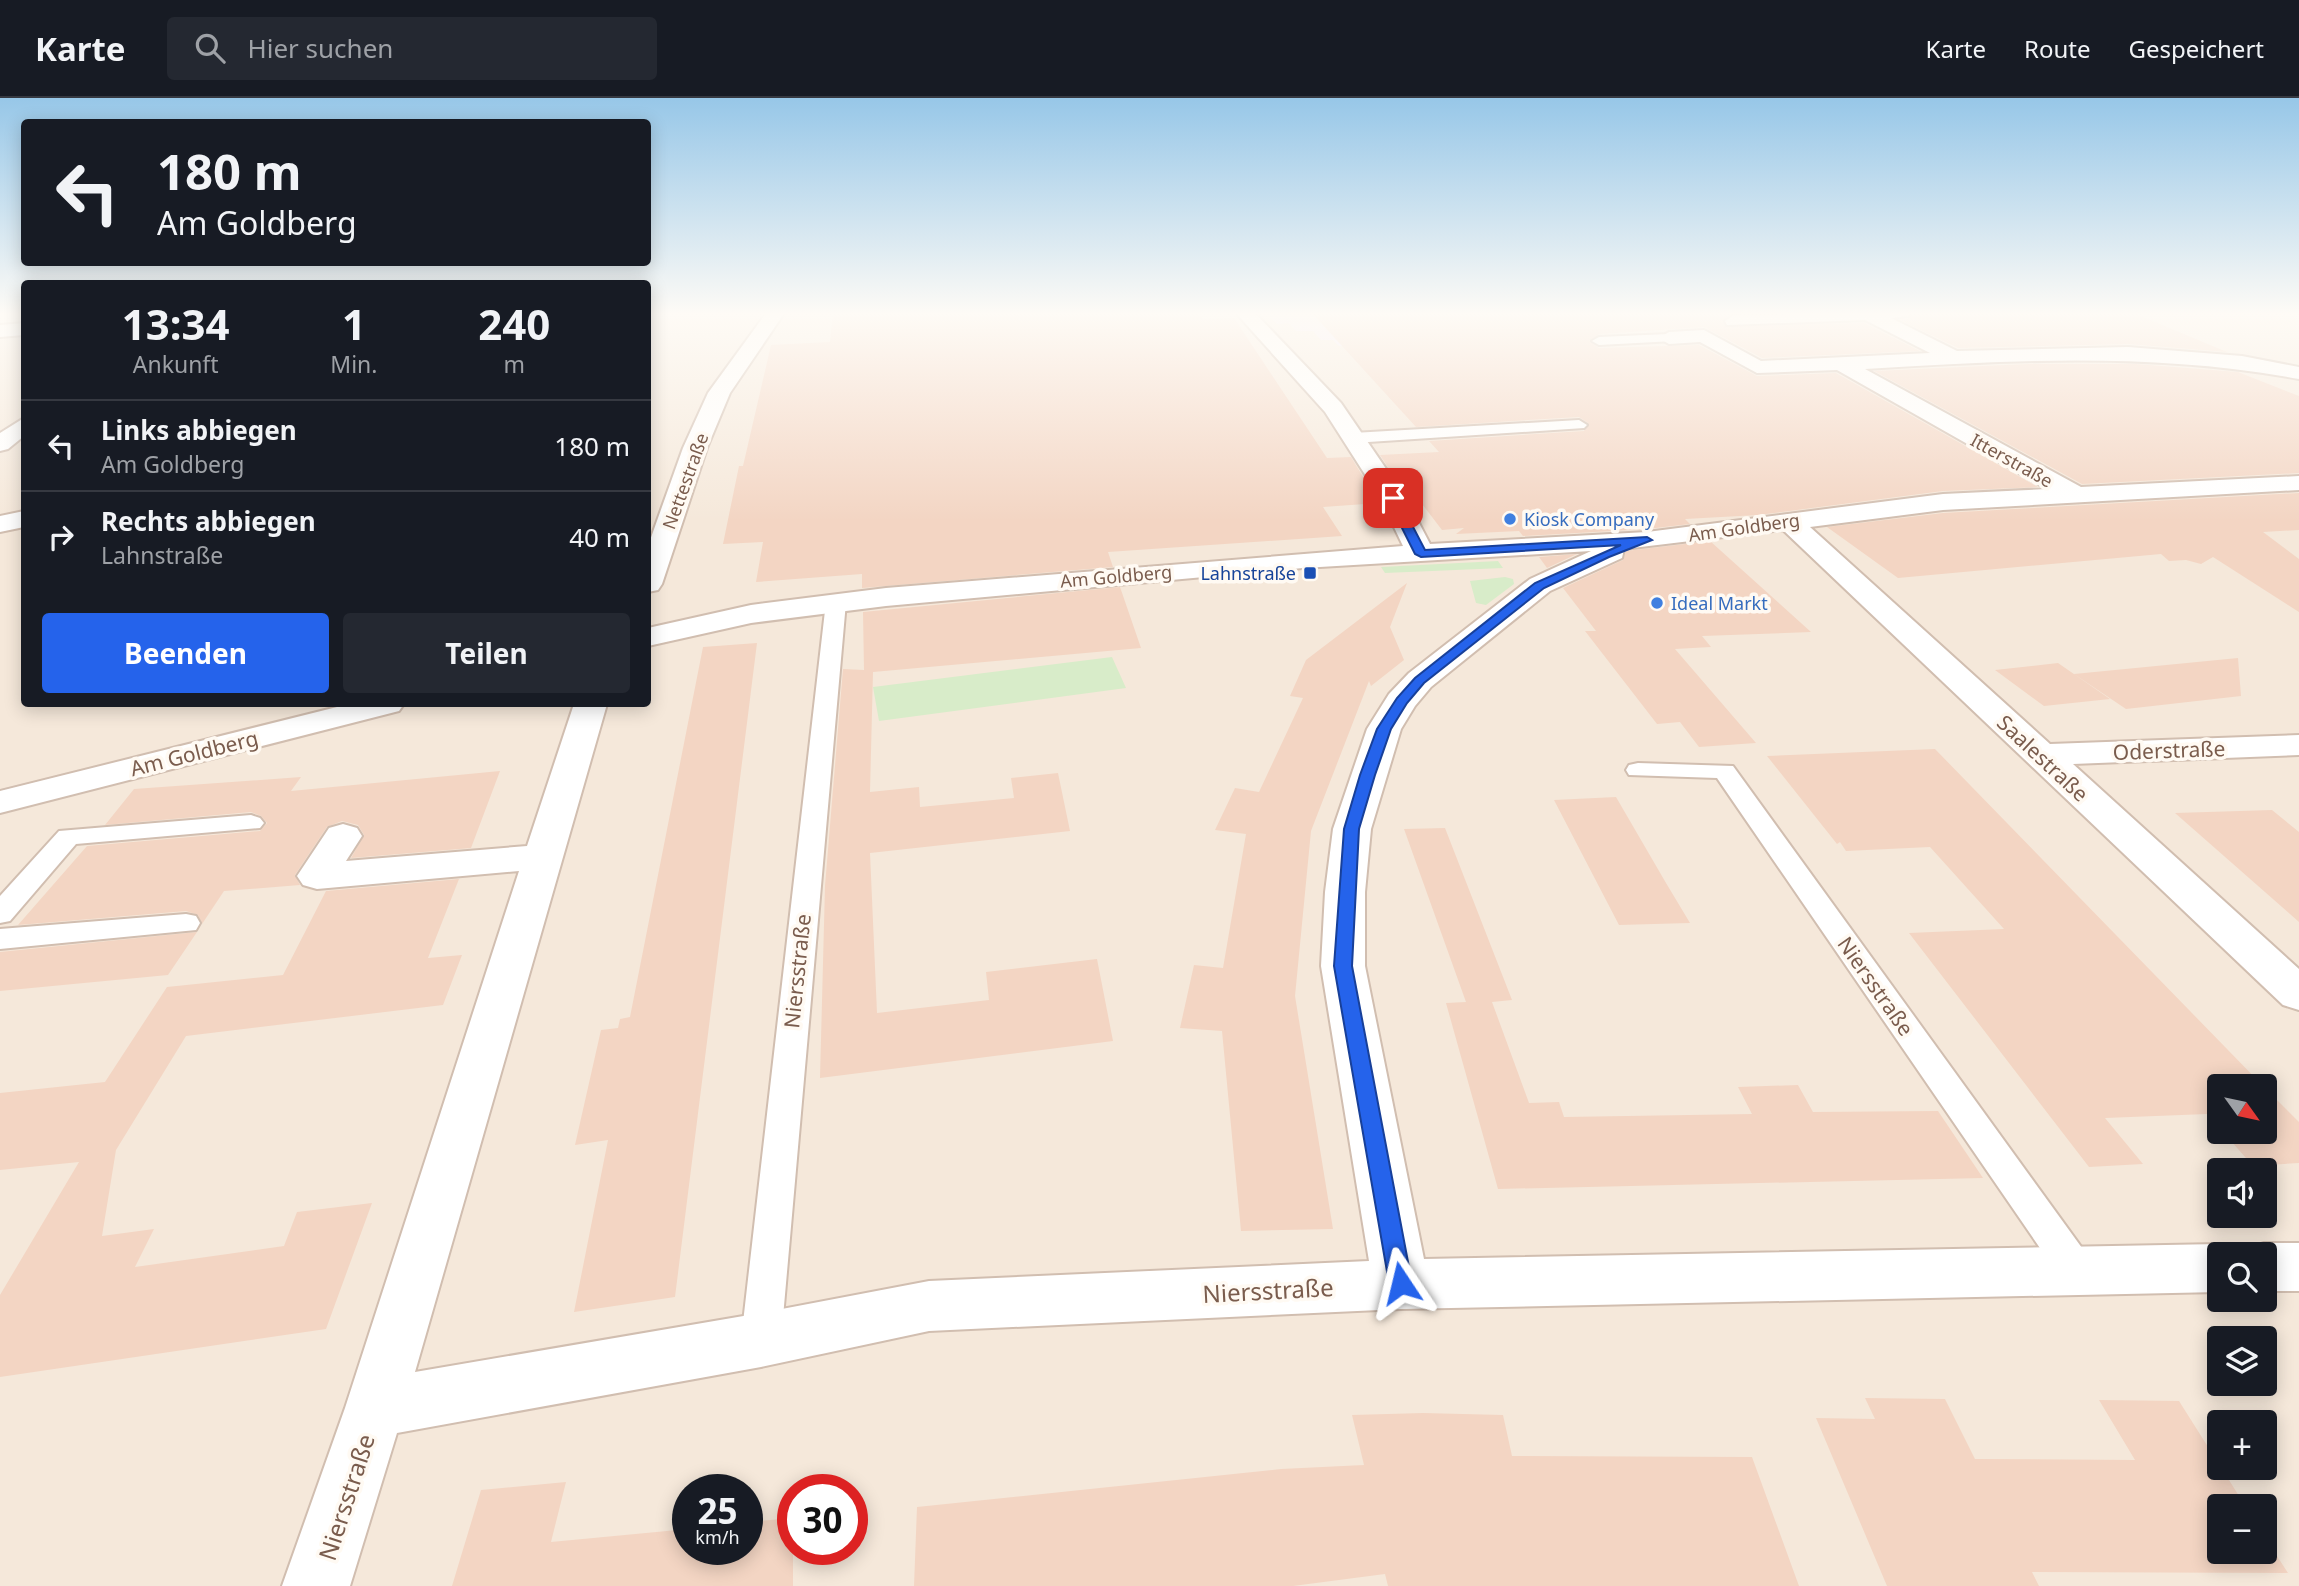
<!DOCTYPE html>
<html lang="de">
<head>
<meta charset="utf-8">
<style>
  :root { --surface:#171b24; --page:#242831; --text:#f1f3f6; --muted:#9ea1a6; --line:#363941; --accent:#2563eb }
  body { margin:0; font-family:"Noto Sans",sans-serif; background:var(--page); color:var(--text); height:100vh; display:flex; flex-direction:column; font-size:26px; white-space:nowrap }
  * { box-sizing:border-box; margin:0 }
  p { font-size:23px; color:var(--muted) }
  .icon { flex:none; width:38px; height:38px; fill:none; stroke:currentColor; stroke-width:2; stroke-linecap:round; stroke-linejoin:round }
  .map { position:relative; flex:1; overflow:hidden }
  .panel { position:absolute; left:21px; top:182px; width:630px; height:427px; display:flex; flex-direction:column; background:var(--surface); border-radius:7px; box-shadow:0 4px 18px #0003 }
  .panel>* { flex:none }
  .banner { position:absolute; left:21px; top:21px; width:630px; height:147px; border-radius:7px; box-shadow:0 4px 18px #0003; background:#171b24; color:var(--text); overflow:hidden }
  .needle { width:46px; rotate:123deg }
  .fabs { position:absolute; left:2207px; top:976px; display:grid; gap:14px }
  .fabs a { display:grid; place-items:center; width:70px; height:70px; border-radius:7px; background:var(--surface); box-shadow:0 4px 18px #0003; font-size:35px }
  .speed { position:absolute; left:672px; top:1376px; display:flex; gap:14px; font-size:35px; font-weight:700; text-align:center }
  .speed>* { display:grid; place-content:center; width:91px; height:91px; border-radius:50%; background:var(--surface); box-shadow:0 4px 18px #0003; line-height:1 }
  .speed small { font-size:18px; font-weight:400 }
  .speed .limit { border:10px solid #d22; background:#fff; color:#111 }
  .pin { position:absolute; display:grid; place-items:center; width:60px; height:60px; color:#fff; margin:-30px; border-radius:14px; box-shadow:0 4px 10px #0006 }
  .me { position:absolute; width:77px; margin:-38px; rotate:350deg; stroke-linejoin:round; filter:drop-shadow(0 0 5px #0008) }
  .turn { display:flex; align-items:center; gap:24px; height:147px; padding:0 21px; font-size:32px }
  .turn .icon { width:91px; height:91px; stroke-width:2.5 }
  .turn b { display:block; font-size:49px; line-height:60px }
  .eta { display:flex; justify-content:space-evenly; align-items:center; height:119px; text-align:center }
  .eta b { font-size:42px; font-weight:700; line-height:49px }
  .cta { display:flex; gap:14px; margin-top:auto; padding:14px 21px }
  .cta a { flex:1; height:80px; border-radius:7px; background:var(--accent); color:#fff; font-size:28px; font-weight:700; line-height:80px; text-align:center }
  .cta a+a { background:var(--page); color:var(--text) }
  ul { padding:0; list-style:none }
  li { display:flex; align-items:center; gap:21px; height:91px; padding:0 21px; border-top:2px solid var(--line) }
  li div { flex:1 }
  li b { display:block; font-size:26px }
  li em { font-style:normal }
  header { display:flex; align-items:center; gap:42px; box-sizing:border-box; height:98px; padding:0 35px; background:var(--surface); border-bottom:2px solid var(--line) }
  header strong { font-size:33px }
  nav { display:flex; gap:38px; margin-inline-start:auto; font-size:24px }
  .search { width:490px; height:63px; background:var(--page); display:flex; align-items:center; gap:18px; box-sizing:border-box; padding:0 24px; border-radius:7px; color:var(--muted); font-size:26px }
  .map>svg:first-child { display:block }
  .residential { fill:#f5e8da; fill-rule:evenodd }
  .education { fill:#f3e8fa }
  .green { fill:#d8ecc9 }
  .building { fill:#f3d5c3 }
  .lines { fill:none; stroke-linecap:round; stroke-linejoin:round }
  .lane-casing { stroke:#d1beb0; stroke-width:4 }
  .street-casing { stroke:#d1beb0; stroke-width:4 }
  .lane { fill:#fff; fill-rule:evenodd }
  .street { fill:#fff; fill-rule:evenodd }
  .route { fill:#2563eb; stroke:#184099; stroke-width:2 }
  .shop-dot { fill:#3f7fe0; stroke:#fffaf3; stroke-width:2.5 }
  .transit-dot { fill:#1a4fb4; stroke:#fffaf3; stroke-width:2.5 }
  .labels { text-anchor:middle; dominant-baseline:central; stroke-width:7; stroke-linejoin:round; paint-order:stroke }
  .far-street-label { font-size:18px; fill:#7a5c4d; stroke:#fffaf3 }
  .far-shop-label { font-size:18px; fill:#366cbe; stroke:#fffaf3; text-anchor:start }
  .far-transit-label { font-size:18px; fill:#164399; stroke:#fffaf3; text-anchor:end }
  .street-label { font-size:21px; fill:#7a5c4d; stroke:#fffaf3 }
  .near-street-label { font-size:24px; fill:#7a5c4d; stroke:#fffaf3 }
</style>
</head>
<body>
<header>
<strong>Karte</strong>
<div class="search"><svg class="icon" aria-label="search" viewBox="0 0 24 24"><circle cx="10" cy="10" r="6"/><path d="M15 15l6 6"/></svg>Hier suchen</div>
<nav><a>Karte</a><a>Route</a><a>Gespeichert</a></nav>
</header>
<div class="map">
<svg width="2299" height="1488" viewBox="0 0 2299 1488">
  <rect width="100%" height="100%" fill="#fdf6ec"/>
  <path class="residential" d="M 648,214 L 2299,214 L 2299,1488 L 0,1488 L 0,227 L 24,225 L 24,606 L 648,606 ZM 2219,989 L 2264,989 L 2264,1034 L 2219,1034 ZM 2219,1073 L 2264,1073 L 2264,1118 L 2219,1118 ZM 2219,1157 L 2264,1157 L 2264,1202 L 2219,1202 ZM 2219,1241 L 2264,1241 L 2264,1286 L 2219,1286 ZM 2219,1325 L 2264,1325 L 2264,1370 L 2219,1370 ZM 688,1391 L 747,1391 L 747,1451 L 688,1451 ZM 793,1391 L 852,1391 L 852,1451 L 793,1451 ZM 2219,1409 L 2264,1409 L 2264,1454 L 2219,1454 Z"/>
  <path class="education" d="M 1265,214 L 1476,214 L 1380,246 L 1339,248 L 1333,242 L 1321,242 L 1313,233 L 1296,233 L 1289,225 L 1277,226 Z"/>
  <path class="green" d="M 1498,463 L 1503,470 L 1385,475 L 1381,469 Z
    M 1505,479 L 1513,481 L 1514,486 L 1486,507 L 1476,505 L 1470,483 Z
    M 1112,559 L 1126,590 L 879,623 L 873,589 Z"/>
  <path class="building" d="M 833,214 L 1196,214 L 1203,221 L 1234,220 L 1327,360 L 1351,359 L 1379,405 L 1323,409 L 1342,438 L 1108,454 L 1113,469 L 862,490 L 862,476 L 756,484 L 763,444 L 723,446 L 739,368 L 743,368 L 771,247 L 830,244 Z
    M 1311,214 L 1740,214 L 1724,221 L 1725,228 L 1864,225 L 1920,253 L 1762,260 L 1704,229 L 1599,236 L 1590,244 L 1599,250 L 1699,247 L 1757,278 L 1836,275 L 2038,389 L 1943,393 L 1758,417 L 1685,421 L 1690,426 L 1647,431 L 1523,438 L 1519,433 L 1456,436 L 1464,430 L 1442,432 L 1419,402 L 1410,403 L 1380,357 L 1439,354 L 1429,343 L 1584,333 L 1588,325 L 1579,319 L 1416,329 Z
    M 1913,214 L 2131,214 L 2227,254 L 2128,246 L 1958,250 L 1900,222 L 1908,221 Z
    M 2028,266 L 2136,266 L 2238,274 L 2299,298 L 2299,375 L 2082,386 L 1874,273 Z
    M 2299,395 L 2299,432 L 2263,434 L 2299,461 L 2299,514 L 2213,459 L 2201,466 L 2186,462 L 2169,463 L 2161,456 L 1898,480 L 1827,429 L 1943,415 Z
    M 1710,443 L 1811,534 L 1702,538 L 1711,549 L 1675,551 L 1756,645 L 1699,649 L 1680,624 L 1657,626 L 1585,533 L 1596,533 L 1563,490 L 1623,462 L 1626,453 Z
    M 1577,456 L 1547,470 L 1539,459 Z
    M 1407,485 L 1390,529 L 1404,562 L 1371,588 L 1369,583 L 1311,733 L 1295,898 L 1333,1131 L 1241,1133 L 1222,933 L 1180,930 L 1194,867 L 1223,870 L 1246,736 L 1215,732 L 1235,690 L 1259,694 L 1303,600 L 1290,598 L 1306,562 Z
    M 1120,489 L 1141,550 L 873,574 L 870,694 L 919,689 L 920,709 L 1014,700 L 1011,680 L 1058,675 L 1070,733 L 870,755 L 877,915 L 989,902 L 986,874 L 1097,861 L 1113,943 L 820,980 L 825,788 L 843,571 L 864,572 L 863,514 Z
    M 757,545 L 675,1199 L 574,1214 L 608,1042 L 575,1047 L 601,932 L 618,930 L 620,921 L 630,919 L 703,549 Z
    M 2238,560 L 2241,598 L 2126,611 L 2074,576 Z
    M 2058,565 L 2110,601 L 2044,608 L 1995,572 Z
    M 1935,651 L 2264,989 L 2219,989 L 2219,1029 L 2207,1016 L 2105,1020 L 2143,1066 L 2089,1069 L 1909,835 L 2004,831 L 1930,749 L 1846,753 L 1840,744 L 1837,746 L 1767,658 Z
    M 500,673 L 471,750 L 351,760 L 364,737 L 358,727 L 342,723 L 327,729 L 295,777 L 300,787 L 224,793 L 202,826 L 198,817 L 186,813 L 18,827 L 87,748 L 260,733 L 267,725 L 261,718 L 251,714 L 105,727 L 134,691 L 301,679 L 291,693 Z
    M 1616,699 L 1666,785 L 1690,825 L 1619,827 L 1554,702 Z
    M 2272,712 L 2299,734 L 2299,824 L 2175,715 Z
    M 1445,730 L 1512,902 L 1492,904 L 1529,1005 L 1559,1004 L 1564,1019 L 1752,1016 L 1738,989 L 1798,987 L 1813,1014 L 1938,1013 L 1983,1080 L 1498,1091 L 1446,905 L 1466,904 L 1404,731 Z
    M 459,781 L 428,860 L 462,857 L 443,907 L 186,938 L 116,1052 L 102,1138 L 154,1131 L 135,1169 L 284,1148 L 297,1114 L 372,1105 L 326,1231 L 0,1279 L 0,1197 L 79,1064 L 0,1072 L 0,995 L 105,984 L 167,889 L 283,877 L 326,793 Z
    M 197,834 L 168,877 L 0,893 L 0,854 Z
    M 2264,989 L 2299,1024 L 2299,1065 L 2253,1068 L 2223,1034 L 2264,1034 Z
    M 1865,1300 L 1945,1301 L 1975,1361 L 2135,1362 L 2099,1302 L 2179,1303 L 2246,1409 L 2219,1409 L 2219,1454 L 2264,1454 L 2264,1438 L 2288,1475 L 2032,1474 L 2039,1488 L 1887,1488 L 1816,1320 L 1875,1321 Z
    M 1423,1315 L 1503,1317 L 1512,1358 L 1752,1359 L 1799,1488 L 1388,1488 L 1385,1476 L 1293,1488 L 914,1488 L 917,1409 L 1281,1371 L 1364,1367 L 1352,1317 Z
    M 566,1384 L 551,1444 L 688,1431 L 688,1451 L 747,1451 L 747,1424 L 793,1420 L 793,1488 L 452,1488 L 481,1392 Z"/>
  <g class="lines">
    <g class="lane-casing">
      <path id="lane" d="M 1669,236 L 1676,240 L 1674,243 L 1599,247 L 1592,243 L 1599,239 Z
        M 1579,322 L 1587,327 L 1584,330 L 1353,345 L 1345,340 L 1353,335 Z
        M 836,498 L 846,504 L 781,1242 L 775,1255 L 761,1260 L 747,1255 L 741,1242 L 826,504 Z
        M 1638,665 L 1733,668 L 2090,1161 L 2096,1173 L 2090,1185 L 2077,1189 L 2064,1185 L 1717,680 L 1629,677 L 1626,672 L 1629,667 Z
        M 251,717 L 260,720 L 264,725 L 260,730 L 76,746 L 10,823 L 0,825 L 0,798 L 59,733 Z
        M 186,816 L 196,818 L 200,825 L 196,832 L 0,851 L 0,831 Z"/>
    </g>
    <g class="street-casing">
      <path id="street" d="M 767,214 L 785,214 L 730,295 L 707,350 L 662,486 L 658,492 L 648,494 L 648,448 L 683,350 L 708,295 Z
        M 1235,214 L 1254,214 L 1341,305 L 1406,400 L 1430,446 L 1647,434 L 1943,396 L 2047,391 L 1837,272 L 1757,275 L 1700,244 L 1669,246 L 1659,240 L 1669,234 L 1704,232 L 1761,263 L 1930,255 L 1865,222 L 1727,227 L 1725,223 L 1734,217 L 1911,214 L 1908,218 L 1891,220 L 1957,253 L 2128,249 L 2242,258 L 2299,269 L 2299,281 C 2154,254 2011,262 1865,271 L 2081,389 L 2299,378 L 2299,392 L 1943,412 L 1810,429 L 2050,646 L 2299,637 L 2299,657 L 2073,666 L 2299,871 L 2299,912 L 2283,907 L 1783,432 L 1624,451 L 1622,460 L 1550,493 L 1431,589 L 1415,608 L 1401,631 L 1371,731 L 1365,794 L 1365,868 L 1424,1161 L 2219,1146 L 2238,1153 L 2240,1157 L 2219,1157 L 2219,1194 L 1401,1211 L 929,1233 L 761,1269 L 397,1335 L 350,1488 L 282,1488 L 345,1310 L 519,773 L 317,791 L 303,787 L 297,778 L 329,730 L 343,726 L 357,730 L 362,738 L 346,763 L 527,748 L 574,606 L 607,606 L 415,1274 L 761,1215 L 929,1183 L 1369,1163 L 1321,868 L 1325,794 L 1333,731 L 1367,631 L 1389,596 L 1409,575 L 1530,481 L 1591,453 L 1303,470 L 886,508 L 751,525 L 648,548 L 648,530 L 751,507 L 886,490 L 1403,448 L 1380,400 L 1325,314 Z
        M 24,225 L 24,237 L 0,239 L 0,227 Z
        M 24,320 L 24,338 L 8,351 L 0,353 L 0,335 Z
        M 24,413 L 24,429 L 0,434 L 0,418 Z
        M 349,606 L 404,606 L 399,613 L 0,715 L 0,693 Z
        M 2264,1145 L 2299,1145 L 2299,1193 L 2264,1193 L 2264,1157 L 2242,1157 L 2245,1152 Z"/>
    </g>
    <use href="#lane" class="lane"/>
    <use href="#street" class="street"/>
  </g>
  <linearGradient id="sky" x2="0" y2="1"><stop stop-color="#97c7e8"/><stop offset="0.51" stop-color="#fefbf6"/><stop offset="1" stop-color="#fefbf6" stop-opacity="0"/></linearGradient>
  <rect width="2299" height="423" fill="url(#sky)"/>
  <path class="route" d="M 1393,397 L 1398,400 L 1425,452 L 1647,439 L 1652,442 L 1609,459 L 1544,490 L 1424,585 L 1407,605 L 1391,631 L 1375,677 L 1359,731 L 1352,868 L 1412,1185 L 1409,1193 L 1401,1196 L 1393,1193 L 1389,1185 L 1334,868 L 1344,731 L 1360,677 L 1377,631 L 1397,600 L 1415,580 L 1535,485 L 1621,447 L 1421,459 L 1415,456 L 1387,400 Z"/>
  <g class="shop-dot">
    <circle cx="1510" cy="421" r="7"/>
    <circle cx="1657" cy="505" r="7"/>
  </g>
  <rect class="transit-dot" x="1303" y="468" width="14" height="14" rx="3.5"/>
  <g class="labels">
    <g class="far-street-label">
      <text transform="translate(2012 362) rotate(29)">Itterstraße</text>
      <text transform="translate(685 383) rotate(-70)">Nettestraße</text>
      <text transform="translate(1744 429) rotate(-8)">Am Goldberg</text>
      <text transform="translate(1116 478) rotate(-5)">Am Goldberg</text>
    </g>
    <g class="far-shop-label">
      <text x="1524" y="421">Kiosk Company</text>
      <text x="1671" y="505">Ideal Markt</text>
    </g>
    <g class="far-transit-label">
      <text x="1296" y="475">Lahnstraße</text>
    </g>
    <g class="street-label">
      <text transform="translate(2169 652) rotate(-2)">Oderstraße</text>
      <text transform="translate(194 655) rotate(-14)">Am Goldberg</text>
      <text transform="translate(2043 660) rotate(43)">Saalestraße</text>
      <text transform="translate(797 873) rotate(-84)">Niersstraße</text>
      <text transform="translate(1876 888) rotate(55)">Niersstraße</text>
    </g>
    <g class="near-street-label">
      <text transform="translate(1268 1192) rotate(-3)">Niersstraße</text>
      <text transform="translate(346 1399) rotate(-72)">Niersstraße</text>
    </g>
  </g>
</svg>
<div class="fabs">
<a><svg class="needle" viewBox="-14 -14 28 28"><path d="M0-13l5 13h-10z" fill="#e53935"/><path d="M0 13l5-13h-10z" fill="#9ea1a6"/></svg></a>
<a><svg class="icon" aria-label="sound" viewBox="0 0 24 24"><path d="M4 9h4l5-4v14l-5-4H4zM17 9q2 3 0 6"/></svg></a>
<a><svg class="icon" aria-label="search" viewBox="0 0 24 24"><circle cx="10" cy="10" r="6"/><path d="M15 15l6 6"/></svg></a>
<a><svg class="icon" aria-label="layers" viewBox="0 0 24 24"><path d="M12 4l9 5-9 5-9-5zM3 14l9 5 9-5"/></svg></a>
<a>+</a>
<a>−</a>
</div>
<div class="speed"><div>25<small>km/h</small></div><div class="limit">30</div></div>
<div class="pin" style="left:1393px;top:400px;background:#d93025"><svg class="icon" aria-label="arrive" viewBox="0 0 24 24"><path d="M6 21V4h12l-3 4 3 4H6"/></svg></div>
<svg class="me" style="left:1401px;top:1185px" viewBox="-20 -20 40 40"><path d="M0-17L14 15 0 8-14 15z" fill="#2563eb" stroke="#fff" stroke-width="4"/></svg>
<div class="banner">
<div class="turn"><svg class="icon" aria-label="left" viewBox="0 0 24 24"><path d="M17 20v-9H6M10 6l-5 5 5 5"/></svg><div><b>180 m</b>Am Goldberg</div></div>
</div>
<section class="panel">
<div class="eta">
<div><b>13:34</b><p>Ankunft</p></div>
<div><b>1</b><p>Min.</p></div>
<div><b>240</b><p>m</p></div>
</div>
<ul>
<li><svg class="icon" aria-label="left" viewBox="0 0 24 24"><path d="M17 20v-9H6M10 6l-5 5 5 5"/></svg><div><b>Links abbiegen</b><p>Am Goldberg</p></div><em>180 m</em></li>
<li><svg class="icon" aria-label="right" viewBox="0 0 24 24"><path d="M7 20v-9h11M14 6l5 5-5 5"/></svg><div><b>Rechts abbiegen</b><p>Lahnstraße</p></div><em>40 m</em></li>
</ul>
<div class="cta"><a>Beenden</a><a>Teilen</a></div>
</section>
</div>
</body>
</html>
